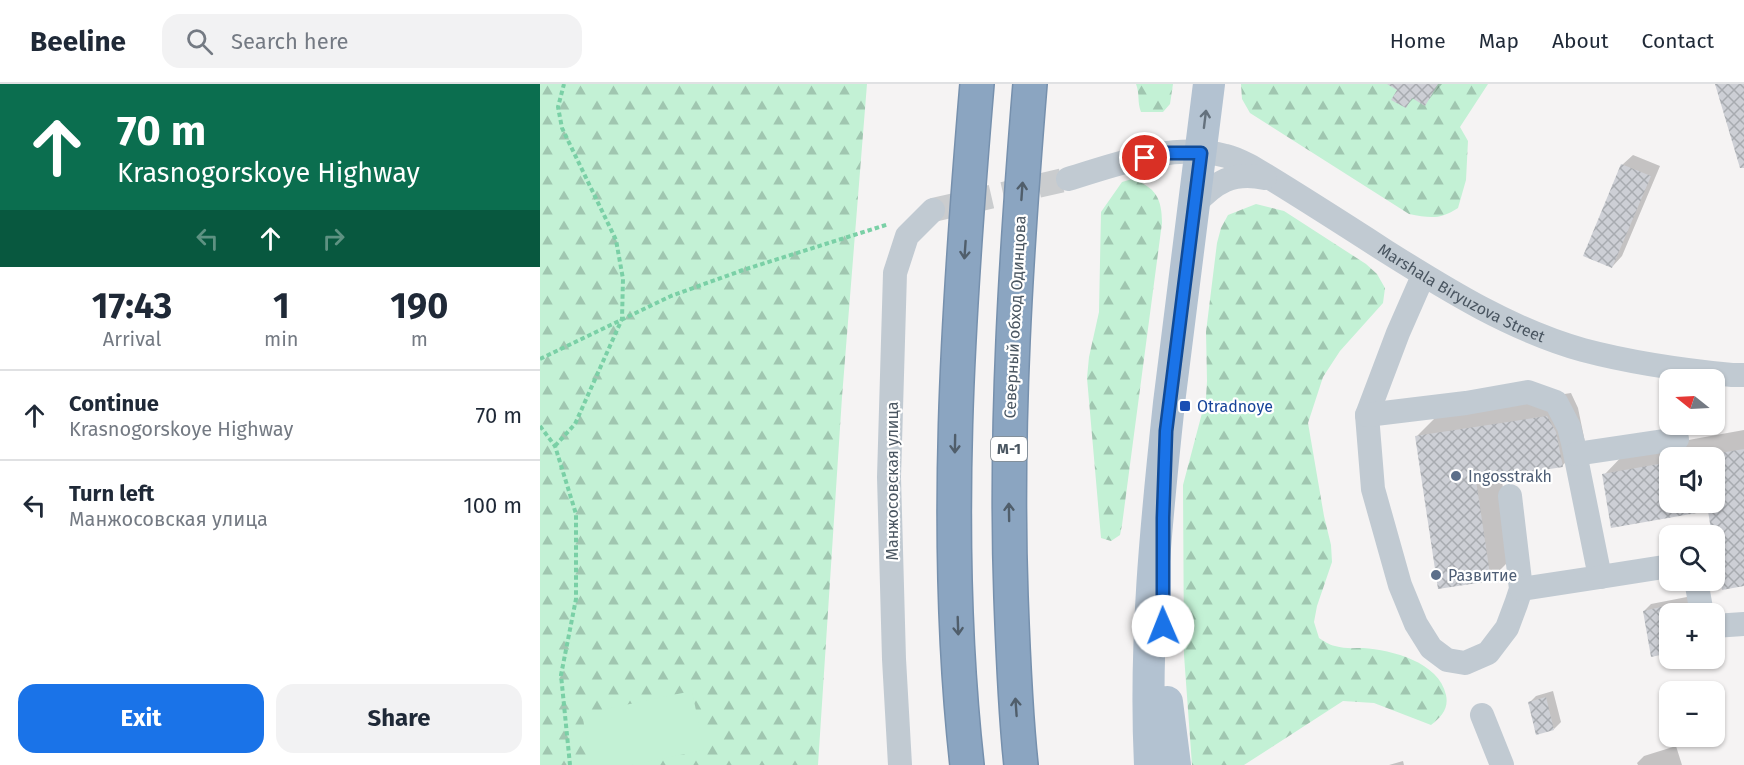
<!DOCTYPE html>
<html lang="en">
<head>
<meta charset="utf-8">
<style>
  :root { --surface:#fff; --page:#f2f2f3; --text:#1f2937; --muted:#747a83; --line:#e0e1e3; --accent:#1a73e8 }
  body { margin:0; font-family:"Fira Sans",sans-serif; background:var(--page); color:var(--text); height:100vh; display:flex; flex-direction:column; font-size:22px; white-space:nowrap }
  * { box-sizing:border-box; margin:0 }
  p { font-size:20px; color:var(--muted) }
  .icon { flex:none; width:33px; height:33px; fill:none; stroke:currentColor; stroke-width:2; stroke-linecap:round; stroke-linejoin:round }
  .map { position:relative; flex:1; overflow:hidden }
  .panel { display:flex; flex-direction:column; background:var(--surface); width:540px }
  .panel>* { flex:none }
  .banner { background:#0b6e4f; color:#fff; overflow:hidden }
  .needle { width:39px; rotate:288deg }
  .controls { position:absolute; left:1119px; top:285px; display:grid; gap:12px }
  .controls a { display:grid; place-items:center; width:66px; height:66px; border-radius:12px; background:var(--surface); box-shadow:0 2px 4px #0004; font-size:30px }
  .pin { position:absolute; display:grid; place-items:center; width:51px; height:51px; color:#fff; margin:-26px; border:3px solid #fff; border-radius:50%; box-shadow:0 2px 6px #0007 }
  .me { position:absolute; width:66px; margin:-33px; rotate:359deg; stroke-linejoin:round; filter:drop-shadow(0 0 4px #0008) }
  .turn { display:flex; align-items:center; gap:21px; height:126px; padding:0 18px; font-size:27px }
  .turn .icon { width:78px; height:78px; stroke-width:2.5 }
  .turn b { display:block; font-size:42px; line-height:51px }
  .lanes { display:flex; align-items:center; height:57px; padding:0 18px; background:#0003; justify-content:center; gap:30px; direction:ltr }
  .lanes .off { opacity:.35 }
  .eta { display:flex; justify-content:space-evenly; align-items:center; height:102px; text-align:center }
  .eta b { font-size:36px; font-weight:700; line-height:42px }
  .action { display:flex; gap:12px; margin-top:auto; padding:12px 18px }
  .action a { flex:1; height:69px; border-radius:18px; background:var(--accent); color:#fff; font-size:24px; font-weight:700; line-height:69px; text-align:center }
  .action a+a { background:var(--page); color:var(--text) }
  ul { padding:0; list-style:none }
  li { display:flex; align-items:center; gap:18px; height:90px; padding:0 18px; border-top:2px solid var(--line) }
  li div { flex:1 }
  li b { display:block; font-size:22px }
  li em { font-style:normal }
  header { display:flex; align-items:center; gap:36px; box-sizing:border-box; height:84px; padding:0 30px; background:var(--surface); border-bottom:2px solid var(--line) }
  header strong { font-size:28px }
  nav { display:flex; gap:33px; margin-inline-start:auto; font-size:21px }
  .search { width:420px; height:54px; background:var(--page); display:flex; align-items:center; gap:15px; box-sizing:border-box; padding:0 21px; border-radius:18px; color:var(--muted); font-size:22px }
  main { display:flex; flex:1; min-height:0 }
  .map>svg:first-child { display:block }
  .forest { fill:url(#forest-firs) }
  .pitch { fill:#c3f1d5 }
  .shadow { fill:#0003; fill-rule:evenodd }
  .building { fill:url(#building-cross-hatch) }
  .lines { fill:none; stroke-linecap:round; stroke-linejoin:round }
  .minor-tunnel { stroke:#caccce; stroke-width:24; stroke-dasharray:24 12; stroke-linecap:butt }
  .highway-casing { stroke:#7690ad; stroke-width:36 }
  .path { stroke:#7ad0a6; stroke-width:4; stroke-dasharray:4.5 3; stroke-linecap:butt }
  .minor { stroke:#c1cad2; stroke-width:24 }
  .major { stroke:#b3c2d1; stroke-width:32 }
  .highway { stroke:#8ba5c1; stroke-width:33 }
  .oneway { stroke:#64717d }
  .oneway2 { stroke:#505e6b }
  .route-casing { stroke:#114b97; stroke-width:15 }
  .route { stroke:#1a73e8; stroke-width:10 }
  .transit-dot { fill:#1a4fb4; stroke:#fff; stroke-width:2 }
  .service-dot { fill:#5c6f8a; stroke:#fff; stroke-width:2 }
  .labels { text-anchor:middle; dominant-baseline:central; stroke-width:4.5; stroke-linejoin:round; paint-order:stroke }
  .shield { fill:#fff; stroke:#808990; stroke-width:1.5 }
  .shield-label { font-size:15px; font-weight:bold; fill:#4a5661 }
  .street-label { font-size:16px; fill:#4a5661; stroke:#fff }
  .transit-label { font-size:16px; fill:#164399; stroke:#fff; text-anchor:start }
  .service-label { font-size:16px; fill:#4e5e75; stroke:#fff; text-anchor:start }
</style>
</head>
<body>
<header>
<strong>Beeline</strong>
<div class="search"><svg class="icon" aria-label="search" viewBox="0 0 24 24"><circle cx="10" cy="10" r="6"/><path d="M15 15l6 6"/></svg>Search here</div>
<nav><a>Home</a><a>Map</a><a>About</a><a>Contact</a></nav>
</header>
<main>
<section class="panel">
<div class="banner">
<div class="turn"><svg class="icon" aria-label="ahead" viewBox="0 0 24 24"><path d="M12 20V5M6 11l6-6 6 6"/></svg><div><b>70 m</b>Krasnogorskoye Highway</div></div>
<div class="lanes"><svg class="icon off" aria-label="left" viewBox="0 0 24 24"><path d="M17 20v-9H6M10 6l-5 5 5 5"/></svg><svg class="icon" aria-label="ahead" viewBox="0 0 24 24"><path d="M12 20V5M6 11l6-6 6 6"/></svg><svg class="icon off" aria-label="right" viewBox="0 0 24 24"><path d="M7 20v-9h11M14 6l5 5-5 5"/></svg></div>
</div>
<div class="eta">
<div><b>17:43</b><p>Arrival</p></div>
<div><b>1</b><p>min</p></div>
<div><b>190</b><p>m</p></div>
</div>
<ul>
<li><svg class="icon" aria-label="ahead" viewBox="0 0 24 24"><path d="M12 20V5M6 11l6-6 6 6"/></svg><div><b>Continue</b><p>Krasnogorskoye Highway</p></div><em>70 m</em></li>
<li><svg class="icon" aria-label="left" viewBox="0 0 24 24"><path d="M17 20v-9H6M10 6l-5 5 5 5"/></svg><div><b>Turn left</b><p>Манжосовская улица</p></div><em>100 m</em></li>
</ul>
<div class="action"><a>Exit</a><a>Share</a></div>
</section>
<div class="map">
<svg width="1204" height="681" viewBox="0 0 1204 681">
  <defs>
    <pattern id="forest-firs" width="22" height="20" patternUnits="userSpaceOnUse" patternTransform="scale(1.5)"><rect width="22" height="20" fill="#c3f1d5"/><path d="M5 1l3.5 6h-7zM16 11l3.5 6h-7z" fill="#a0c6b0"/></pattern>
    <pattern id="building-cross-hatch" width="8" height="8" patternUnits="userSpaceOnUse" patternTransform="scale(1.5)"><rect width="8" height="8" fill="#cdcfd5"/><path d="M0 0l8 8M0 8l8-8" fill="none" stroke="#a8abb0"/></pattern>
  </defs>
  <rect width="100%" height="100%" fill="#f5f3f3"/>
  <path class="forest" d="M 0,0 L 327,0 L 302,313 L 278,681 L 0,681 Z
    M 596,0 L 633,0 L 630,20 L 623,28 L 601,28 C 597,18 600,10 596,0 Z
    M 701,0 L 948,0 L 920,43 L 928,57 L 926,96 L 918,124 C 900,136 890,134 869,130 L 710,29 L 702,15 Z
    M 592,95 C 616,103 622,115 622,139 L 582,441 L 580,451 L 571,457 L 561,454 L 547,294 L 549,273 L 559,228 L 561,128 L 582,98 Z
    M 716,120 L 744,127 L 826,180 L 837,190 L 845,204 L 843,219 L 800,267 L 783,293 L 768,339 L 784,432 L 791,461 L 792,478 L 777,522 L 774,538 L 779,554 C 784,557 789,561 795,562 C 805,565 813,564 823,564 C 852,566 899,578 906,611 C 909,625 901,633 891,641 L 834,619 L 803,617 L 704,681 L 652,681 L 644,571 L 643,401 L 666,314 L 667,297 L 666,248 L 677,159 L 681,144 L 688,131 Z"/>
  <path class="pitch" d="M 152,607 L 164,666 L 92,681 L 52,681 L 42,630 Z"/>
  <path class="shadow" d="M 858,0 L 902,0 L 885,20 L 874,14 L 866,22 Z
    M 1093,71 L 1120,82 L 1082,172 L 1072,183 L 1082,81 Z
    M 1031,309 L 1038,324 L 1045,358 L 1022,382 L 961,391 L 974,472 L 950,496 L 877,352 L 900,329 Z
    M 1204,346 L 1204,500 L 1183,504 L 1169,425 L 1073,442 L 1064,391 L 1087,367 ZM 1130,374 L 1174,374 L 1174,418 L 1130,418 Z
    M 1152,512 L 1157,530 L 1130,530 L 1130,568 L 1104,527 L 1111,520 Z
    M 1013,607 L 1021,638 L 1014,645 L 989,619 L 996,612 Z
    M 1136,662 L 1142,681 L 1098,681 L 1097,679 L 1104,672 Z
    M 863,677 L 864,681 L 849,681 Z"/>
  <path class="building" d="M 847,0 L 898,0 L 885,22 L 872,14 L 866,24 L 851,16 L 857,6 Z
    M 1175,0 L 1204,0 L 1204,84 L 1200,84 Z
    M 1081,80 L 1111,92 L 1072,184 L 1043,172 Z
    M 1007,332 L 1016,348 L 1023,383 L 936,396 L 951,497 L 898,505 L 875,352 Z
    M 1204,365 L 1204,502 L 1182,506 L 1174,466 L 1174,452 L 1172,452 L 1168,427 L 1071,444 L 1062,390 L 1130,378 L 1130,418 L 1174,418 L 1174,370 Z
    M 1130,521 L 1130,543 L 1126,544 L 1130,569 L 1111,573 L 1103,527 Z
    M 1006,613 L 1014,646 L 996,651 L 988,618 Z"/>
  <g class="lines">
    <path class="minor-tunnel" d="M 393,126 L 528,95"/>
    <g class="highway-casing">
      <path id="highway" d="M 427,681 C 402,456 418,225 437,0
        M 481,681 C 475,625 473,569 471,513 C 465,342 476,171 490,0"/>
    </g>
    <path class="path" d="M 0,275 L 131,212 L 203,186 L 349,140
      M 0,342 L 15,362 L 36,430 L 36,515 L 21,591 L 30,681
      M 15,362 L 35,340 L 82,235 L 83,195 L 76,156 L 22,44 L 18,23 L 24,0"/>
    <g class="minor">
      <path id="s1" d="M 528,95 C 578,80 633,58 686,72 C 695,74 704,79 712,83 C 757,110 802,139 847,168 C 909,207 972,246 1043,266 C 1092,279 1141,286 1192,291 L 1204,291"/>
      <path d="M 654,121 C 675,98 693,87 725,94"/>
      <path d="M 883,192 L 858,249 L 827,331 L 833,405 L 860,501 L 876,540 L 891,564 L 907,576 L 925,579 L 948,569 L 967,544 L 976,520 L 981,505 L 970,412"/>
      <path d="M 827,331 L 926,319 L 988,308 L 1016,318 L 1029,343 L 1033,359 L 1060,493 L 981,505"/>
      <path d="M 1036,370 L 1137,355"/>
      <path d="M 1060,493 L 1130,482"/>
      <path d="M 1156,496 L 1162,530"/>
      <path d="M 1174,542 L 1204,540"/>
      <path d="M 942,631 L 962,681"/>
      <path d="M 360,681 L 354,575 L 349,393 L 355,189 L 367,152 L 393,126"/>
    </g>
    <path class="major" d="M 627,618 L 635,681
      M 610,681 C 604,560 616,440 629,319 C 642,213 656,106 669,0"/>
    <use href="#highway" class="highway"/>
  </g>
  <defs><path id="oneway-shaft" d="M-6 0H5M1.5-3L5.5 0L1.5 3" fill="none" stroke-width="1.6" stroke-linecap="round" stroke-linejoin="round" transform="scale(1.5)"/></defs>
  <use class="oneway" href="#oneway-shaft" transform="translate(665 35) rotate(-83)"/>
  <g class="oneway2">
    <use href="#oneway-shaft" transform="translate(482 107) rotate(-86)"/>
    <use href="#oneway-shaft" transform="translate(425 166) rotate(94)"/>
    <use href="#oneway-shaft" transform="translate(415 360) rotate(91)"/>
    <use href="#oneway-shaft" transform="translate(469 428) rotate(-91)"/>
    <use href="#oneway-shaft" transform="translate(418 542) rotate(88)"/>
    <use href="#oneway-shaft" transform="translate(476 623) rotate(-94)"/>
  </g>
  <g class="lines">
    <g class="route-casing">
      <path id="route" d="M 605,74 L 624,69 L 661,69 L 626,347 L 623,434 L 623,542"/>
    </g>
    <use href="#route" class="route"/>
  </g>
  <rect class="transit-dot" x="639" y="316" width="12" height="12" rx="3"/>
  <g class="service-dot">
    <circle cx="916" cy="392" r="6"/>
    <circle cx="896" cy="491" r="6"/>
  </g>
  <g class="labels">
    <rect class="shield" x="451" y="353" width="36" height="24" rx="4.5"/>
    <g class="shield-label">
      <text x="469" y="365">М-1</text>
    </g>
    <g class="street-label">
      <text stroke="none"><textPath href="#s1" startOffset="435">Marshala Biryuzova Street</textPath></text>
      <text transform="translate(475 233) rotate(-87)">Северный обход Одинцова</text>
      <text transform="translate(352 397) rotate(-90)">Манжосовская улица</text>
    </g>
    <g class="transit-label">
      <text x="657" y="322">Otradnoye</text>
    </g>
    <g class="service-label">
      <text x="928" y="392">Ingosstrakh</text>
      <text x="908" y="491">Развитие</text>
    </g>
  </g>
</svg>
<div class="controls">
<a><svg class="needle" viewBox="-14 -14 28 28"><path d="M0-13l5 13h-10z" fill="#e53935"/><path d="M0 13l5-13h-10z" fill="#747a83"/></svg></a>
<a><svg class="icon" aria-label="sound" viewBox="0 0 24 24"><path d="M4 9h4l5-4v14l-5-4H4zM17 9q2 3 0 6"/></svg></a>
<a><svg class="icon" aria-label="search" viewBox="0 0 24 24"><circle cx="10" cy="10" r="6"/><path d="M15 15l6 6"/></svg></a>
<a>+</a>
<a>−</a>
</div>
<div class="pin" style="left:605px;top:74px;background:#d93025"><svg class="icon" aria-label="arrive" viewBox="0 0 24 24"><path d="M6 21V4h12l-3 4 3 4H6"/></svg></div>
<svg class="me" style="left:623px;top:542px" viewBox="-20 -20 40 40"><circle r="19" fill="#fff"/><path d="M0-13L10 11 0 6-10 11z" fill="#1a73e8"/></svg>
</div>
</main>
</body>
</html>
